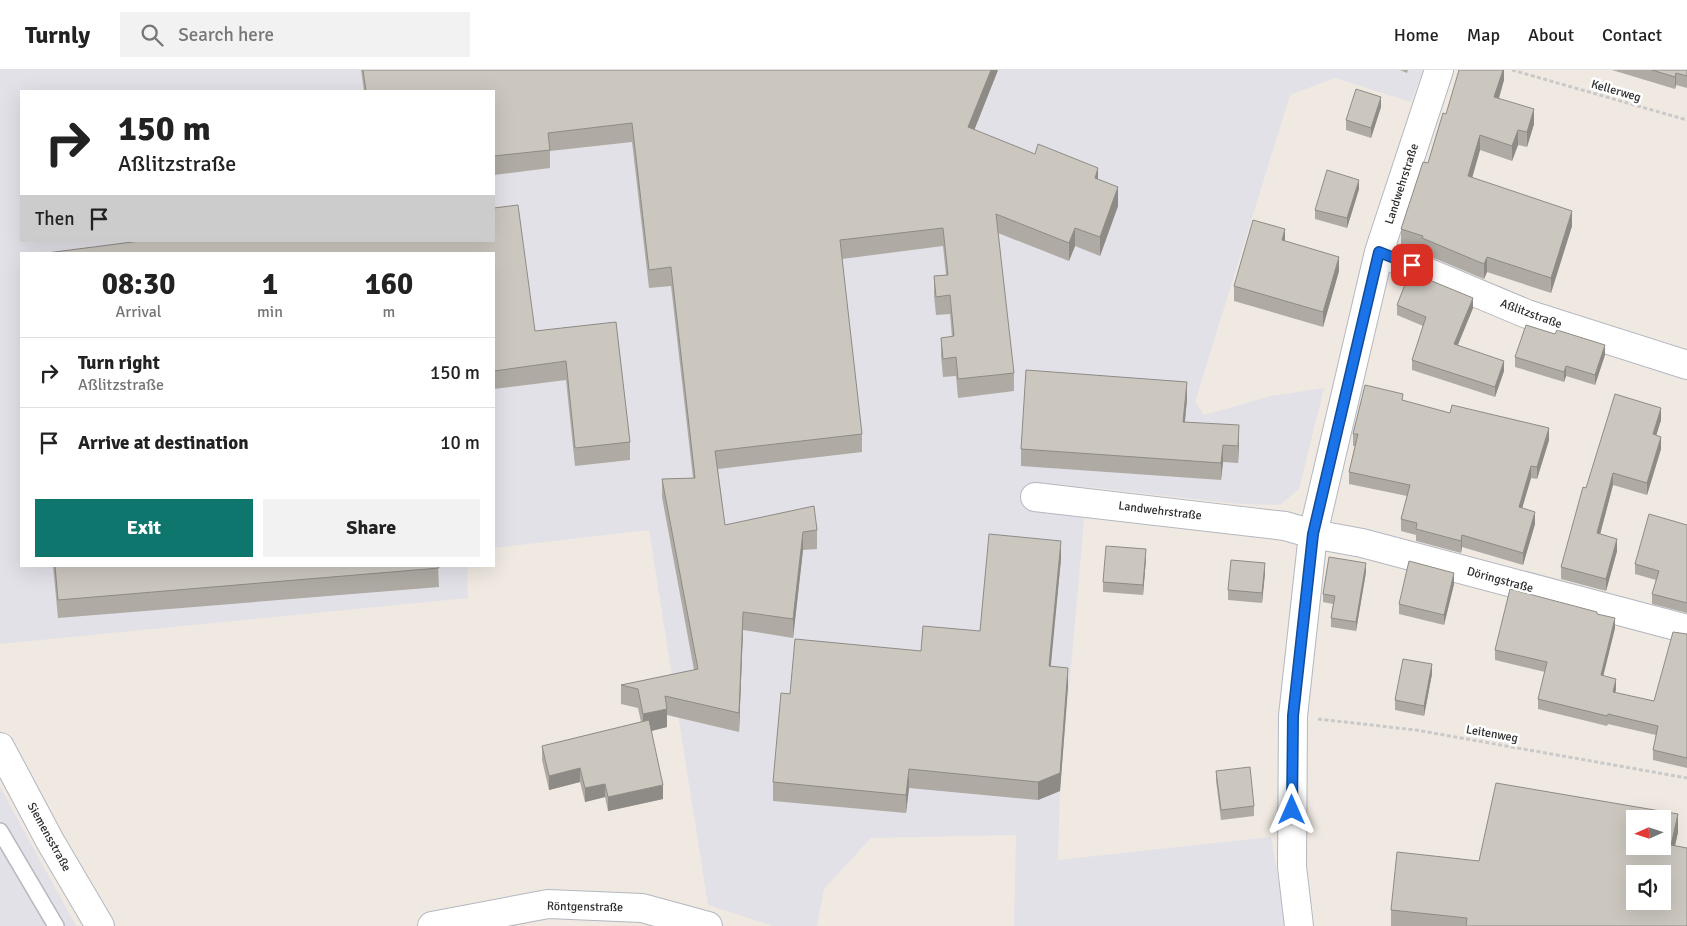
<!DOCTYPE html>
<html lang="en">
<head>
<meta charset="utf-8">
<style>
  :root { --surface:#fff; --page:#f2f2f2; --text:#222; --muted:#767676; --line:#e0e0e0; --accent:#0f766e }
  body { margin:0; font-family:Signika,sans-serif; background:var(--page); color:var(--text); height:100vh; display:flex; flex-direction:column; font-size:19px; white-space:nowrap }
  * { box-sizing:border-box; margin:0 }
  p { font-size:16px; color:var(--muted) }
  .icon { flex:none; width:28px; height:28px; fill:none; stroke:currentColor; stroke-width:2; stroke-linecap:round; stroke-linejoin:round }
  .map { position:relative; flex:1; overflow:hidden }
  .panel { position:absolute; left:20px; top:182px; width:475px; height:315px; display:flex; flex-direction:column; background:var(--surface); border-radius:0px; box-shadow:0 5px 20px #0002 }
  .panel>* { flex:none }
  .banner { position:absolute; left:20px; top:20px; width:475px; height:152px; border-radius:0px; box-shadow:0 5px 20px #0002; background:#fff; color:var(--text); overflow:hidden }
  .needle { width:32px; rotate:267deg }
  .tools { position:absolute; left:1626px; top:740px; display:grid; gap:10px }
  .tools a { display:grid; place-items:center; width:45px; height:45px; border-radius:0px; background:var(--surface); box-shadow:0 5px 20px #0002; font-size:25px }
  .pin { position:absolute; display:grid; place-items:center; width:42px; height:42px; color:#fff; margin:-21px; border-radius:10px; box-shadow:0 2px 8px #0006 }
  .me { position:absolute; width:55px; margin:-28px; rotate:0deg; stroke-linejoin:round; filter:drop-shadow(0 0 4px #0008) }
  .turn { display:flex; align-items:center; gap:18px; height:105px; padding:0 15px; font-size:22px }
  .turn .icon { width:65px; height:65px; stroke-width:2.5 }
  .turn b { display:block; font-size:35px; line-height:42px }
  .then { display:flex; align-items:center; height:48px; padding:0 15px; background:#0003; gap:10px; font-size:19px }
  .eta { display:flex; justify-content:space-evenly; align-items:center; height:85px; text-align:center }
  .eta b { font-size:30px; font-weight:700; line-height:35px }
  .primary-button { display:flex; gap:10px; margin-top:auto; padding:10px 15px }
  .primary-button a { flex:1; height:58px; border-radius:0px; background:var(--accent); color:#fff; font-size:20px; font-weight:700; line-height:58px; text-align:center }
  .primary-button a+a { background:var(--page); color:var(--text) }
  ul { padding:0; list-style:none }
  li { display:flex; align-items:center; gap:15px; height:70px; padding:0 15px; border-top:1px solid var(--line) }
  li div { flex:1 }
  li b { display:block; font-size:19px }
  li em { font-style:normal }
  header { display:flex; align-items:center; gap:30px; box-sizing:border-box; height:70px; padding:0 25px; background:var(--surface); border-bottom:1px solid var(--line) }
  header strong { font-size:24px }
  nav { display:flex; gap:28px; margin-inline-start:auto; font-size:18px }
  .search { width:350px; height:45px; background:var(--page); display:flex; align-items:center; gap:12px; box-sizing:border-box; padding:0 18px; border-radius:0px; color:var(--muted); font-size:19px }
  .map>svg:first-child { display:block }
  .industrial { fill:#e3e1e8; fill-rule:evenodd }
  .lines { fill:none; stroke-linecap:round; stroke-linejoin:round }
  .service-casing { stroke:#b4b7c1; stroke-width:18 }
  .minor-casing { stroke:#b4b7c1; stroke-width:30 }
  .path { stroke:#c9c9c9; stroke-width:3; stroke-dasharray:4 2.5; stroke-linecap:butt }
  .service { stroke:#fff; stroke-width:15 }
  .minor { stroke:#fff; stroke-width:28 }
  .wall { fill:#afaba4 }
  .shaded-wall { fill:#8e8b86 }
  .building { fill:#cbc7bf; stroke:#8e8b86; fill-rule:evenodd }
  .route-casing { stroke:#114b97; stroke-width:12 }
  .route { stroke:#1a73e8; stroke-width:9 }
  .labels { text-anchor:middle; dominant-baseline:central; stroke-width:5; stroke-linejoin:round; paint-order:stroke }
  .street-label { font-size:12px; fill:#2e2e2e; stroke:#fff }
</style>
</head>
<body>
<header>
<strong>Turnly</strong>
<div class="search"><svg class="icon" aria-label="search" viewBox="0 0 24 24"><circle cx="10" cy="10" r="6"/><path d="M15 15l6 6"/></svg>Search here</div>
<nav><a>Home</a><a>Map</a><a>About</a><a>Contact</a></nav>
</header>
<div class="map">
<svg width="1687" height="856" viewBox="0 0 1687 856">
  <rect width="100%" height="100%" fill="#efe9e1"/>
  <path class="industrial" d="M 0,0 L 1423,0 L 1411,32 L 1335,8 L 1290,25 L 1195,332 L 1204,345 L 1271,326 L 1324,318 L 1299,419 L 1280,435 L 1240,434 L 1087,417 L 1060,721 L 1058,790 L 1271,767 L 1286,856 L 1014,856 L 1016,765 L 871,768 L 824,819 L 817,856 L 773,856 L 708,835 L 649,460 L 494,478 L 494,184 L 21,184 L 21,496 L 467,496 L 468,528 L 0,574 ZM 21,21 L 494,21 L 494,171 L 21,171 Z
    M 0,717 L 76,856 L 0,856 Z"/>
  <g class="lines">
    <g class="service-casing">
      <path id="service" d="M 0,761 L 56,856"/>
    </g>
    <g class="minor-casing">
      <path id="minor" d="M 1379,182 L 1527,244 L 1687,295
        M 1035,427 L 1285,456 L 1313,464 L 1362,473 L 1687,559
        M 0,677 L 50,771 L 100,856
        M 432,856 L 548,834 L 642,838 L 708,856
        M 1299,856 L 1292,797 L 1293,646 L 1313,464 L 1379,182 L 1439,0"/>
    </g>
    <path class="path" d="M 1512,0 L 1687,50
      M 1318,649 L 1416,660 L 1687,708"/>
    <use href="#service" class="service"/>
    <use href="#minor" class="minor"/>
  </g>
  <path class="wall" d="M 361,0 L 998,0 L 974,60 L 1098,110 L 1118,136 L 1100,186 L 1075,176 L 1069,191 L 998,163 L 1014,303 L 1014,321 L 958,328 L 956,306 L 943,307 L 941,286 L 941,268 L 952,267 L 950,244 L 936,245 L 934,225 L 934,206 L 946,205 L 943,176 L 842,189 L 862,364 L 862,382 L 718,399 L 725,455 L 817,460 L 817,479 L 803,480 L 793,568 L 743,560 L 739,662 L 667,645 L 667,657 L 651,661 L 663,729 L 608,741 L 605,727 L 585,732 L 580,712 L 549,720 L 542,690 L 542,676 L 641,652 L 638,638 L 621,634 L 621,615 L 694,600 L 662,427 L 662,409 L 693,408 L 671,216 L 649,218 L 632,72 L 550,81 L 550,98 L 494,105 L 494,21 L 364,21 Z
    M 1400,0 L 1408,0 L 1407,3 Z
    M 1504,0 L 1504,10 L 1499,29 L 1534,54 L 1527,77 L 1518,75 L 1512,91 L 1480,80 L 1472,108 L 1572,156 L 1551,223 L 1487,202 L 1484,209 L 1422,183 L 1422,181 L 1401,174 L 1401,159 L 1428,93 L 1446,44 Z
    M 1612,0 L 1687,0 L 1687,18 L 1676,15 L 1675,19 Z
    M 1381,37 L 1371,68 L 1346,60 L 1346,50 Z
    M 1359,119 L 1347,158 L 1315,149 L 1315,140 Z
    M 1285,171 L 1339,201 L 1323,257 L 1234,231 L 1234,216 Z
    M 494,184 L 535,261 L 616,252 L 630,372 L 630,390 L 575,396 L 566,310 L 494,319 Z
    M 1397,235 L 1473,238 L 1458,275 L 1504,301 L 1495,327 L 1412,300 L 1412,290 L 1423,256 L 1397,245 Z
    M 1605,285 L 1595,315 L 1566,306 L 1564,312 L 1515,297 L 1515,287 Z
    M 1187,329 L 1185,352 L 1239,373 L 1238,393 L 1223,392 L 1221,410 L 1021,396 L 1021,379 Z
    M 1403,331 L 1549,370 L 1537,409 L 1531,408 L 1522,438 L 1535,454 L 1523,495 L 1462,477 L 1461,483 L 1416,471 L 1416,465 L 1401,461 L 1401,449 L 1407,426 L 1349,414 L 1349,402 L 1355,376 L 1353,376 L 1353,364 Z
    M 1661,350 L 1656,365 L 1661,379 L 1647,425 L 1613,415 L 1600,464 L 1617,481 L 1606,521 L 1561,509 L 1561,497 L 1586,418 Z
    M 1687,455 L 1687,543 L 1652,534 L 1652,524 L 1656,510 L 1635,504 L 1635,494 Z
    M 1061,489 L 1050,597 L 1068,616 L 1060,721 L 1038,730 L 909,718 L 906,743 L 773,731 L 773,712 L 790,624 L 980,561 Z
    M 1146,489 L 1143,525 L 1103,522 L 1103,512 Z
    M 53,496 L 438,496 L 439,517 L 58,548 Z
    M 1366,502 L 1356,561 L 1331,557 L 1331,548 L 1333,534 L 1323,532 L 1323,524 Z
    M 1265,503 L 1262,533 L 1228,530 L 1228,520 Z
    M 1454,514 L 1444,555 L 1399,544 L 1399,534 Z
    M 1597,544 L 1615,558 L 1603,606 L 1616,619 L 1615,623 L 1654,631 L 1687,564 L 1687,698 L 1653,690 L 1653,680 L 1656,665 L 1608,654 L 1607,656 L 1538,639 L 1538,629 L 1545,602 L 1495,590 L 1495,580 Z
    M 1432,604 L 1424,646 L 1395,640 L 1395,630 Z
    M 1216,701 L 1254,736 L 1254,746 L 1221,750 L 1216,711 Z
    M 1678,762 L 1675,776 L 1687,856 L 1391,856 L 1391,840 L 1479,791 Z"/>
  <path class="shaded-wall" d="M 991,0 L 998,0 L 968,76 L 968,57 Z
    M 1503,0 L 1504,0 L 1504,10 L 1494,43 L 1494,27 Z
    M 1676,3 L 1676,15 L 1675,19 L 1675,7 Z
    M 1381,27 L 1381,37 L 1371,68 L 1371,58 Z
    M 1534,39 L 1534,54 L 1527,77 L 1527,62 Z
    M 1518,60 L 1518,75 L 1512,91 L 1512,76 Z
    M 1480,65 L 1480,80 L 1468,122 L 1468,106 Z
    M 1098,98 L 1098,116 L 1095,108 Z
    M 1359,110 L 1359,119 L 1347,158 L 1347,148 Z
    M 1118,117 L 1118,136 L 1100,186 L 1100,167 Z
    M 1572,141 L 1572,156 L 1551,223 L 1551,208 Z
    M 1075,158 L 1075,176 L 1069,191 L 1069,173 Z
    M 1285,159 L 1285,174 L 1282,170 Z
    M 1339,187 L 1339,201 L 1323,257 L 1323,242 Z
    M 1487,187 L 1487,202 L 1484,209 L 1484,194 Z
    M 1473,228 L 1473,238 L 1454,284 L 1454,274 Z
    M 1605,275 L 1605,285 L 1595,315 L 1595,305 Z
    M 1504,291 L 1504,301 L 1495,327 L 1495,317 Z
    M 1566,296 L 1566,306 L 1564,312 L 1564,302 Z
    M 1187,312 L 1187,329 L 1183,369 L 1183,352 Z
    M 1661,338 L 1661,350 L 1653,376 L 1653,364 Z
    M 1239,355 L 1239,373 L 1238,393 L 1238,376 Z
    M 1549,358 L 1549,370 L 1537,409 L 1537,397 Z
    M 1661,367 L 1661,379 L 1647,425 L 1647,413 Z
    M 1223,375 L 1223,392 L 1221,410 L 1221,393 Z
    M 1531,396 L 1531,408 L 1519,449 L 1519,437 Z
    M 1613,403 L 1613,415 L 1597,476 L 1597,463 Z
    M 1535,442 L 1535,454 L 1523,495 L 1523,483 Z
    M 803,462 L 803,480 L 793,568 L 793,549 Z
    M 1462,465 L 1462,477 L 1461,483 L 1461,471 Z
    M 1617,469 L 1617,481 L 1606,521 L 1606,509 Z
    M 1061,471 L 1061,489 L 1049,615 L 1049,596 Z
    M 1146,479 L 1146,489 L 1143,525 L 1143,515 Z
    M 1265,493 L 1265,503 L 1262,533 L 1262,523 Z
    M 1366,493 L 1366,502 L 1356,561 L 1356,552 Z
    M 1454,503 L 1454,514 L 1444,555 L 1444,545 Z
    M 743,542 L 743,560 L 739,662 L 739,643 Z
    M 1615,548 L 1615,558 L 1601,615 L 1601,605 Z
    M 1432,594 L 1432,604 L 1424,646 L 1424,636 Z
    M 1068,598 L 1068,616 L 1060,721 L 1038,730 L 1038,712 Z
    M 1616,609 L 1616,619 L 1613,632 L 1613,622 Z
    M 667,639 L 667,657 L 643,663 L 643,644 Z
    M 580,698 L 580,712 L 549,720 L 549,706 Z
    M 909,699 L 909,718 L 906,743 L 906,725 Z
    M 605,714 L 605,727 L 585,732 L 585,718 Z
    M 663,715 L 663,729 L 608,741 L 608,727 Z
    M 1678,744 L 1678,762 L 1671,793 L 1671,775 Z"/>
  <path class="building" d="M 363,0 L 991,0 L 968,57 L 1035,84 L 1038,74 L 1098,98 L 1095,108 L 1118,117 L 1100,167 L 1075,158 L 1069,173 L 996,144 L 1014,303 L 958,309 L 956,287 L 943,289 L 941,268 L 954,266 L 950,225 L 936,227 L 934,206 L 948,205 L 943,158 L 840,170 L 862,364 L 715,381 L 725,455 L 814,436 L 817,460 L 803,462 L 793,549 L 743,542 L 739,643 L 665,626 L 667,639 L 643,644 L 638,619 L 621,615 L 698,599 L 662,409 L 695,408 L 671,197 L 649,200 L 632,53 L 548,63 L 550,80 L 494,86 L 494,21 L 366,21 Z
    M 1459,0 L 1503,0 L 1494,27 L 1534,39 L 1527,62 L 1518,60 L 1512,76 L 1480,65 L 1468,106 L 1572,141 L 1551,208 L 1487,187 L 1484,194 L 1422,168 L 1423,166 L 1401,159 L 1423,92 L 1428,93 L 1443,43 L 1446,44 Z
    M 1652,0 L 1687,0 L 1687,6 L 1676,3 L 1675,7 Z
    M 1356,19 L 1381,27 L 1371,58 L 1346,50 Z
    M 1327,100 L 1359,110 L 1347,148 L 1315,140 Z
    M 518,135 L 535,261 L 616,252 L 630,372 L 575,378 L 566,291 L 494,301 L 494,184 L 39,184 L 140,171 L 494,171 L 494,138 Z
    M 1253,150 L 1285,159 L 1282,170 L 1339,187 L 1323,242 L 1234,216 Z
    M 1410,202 L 1473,228 L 1454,274 L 1504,291 L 1495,317 L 1412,290 L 1426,247 L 1397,235 Z
    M 1526,255 L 1555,264 L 1557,260 L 1605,275 L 1595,305 L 1566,296 L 1564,302 L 1515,287 Z
    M 1026,300 L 1187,312 L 1183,352 L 1239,355 L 1238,376 L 1223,375 L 1221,393 L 1021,379 Z
    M 1365,315 L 1403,324 L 1402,330 L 1450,343 L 1452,335 L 1549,358 L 1537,397 L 1531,396 L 1519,437 L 1535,442 L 1523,483 L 1462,465 L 1461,471 L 1416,459 L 1417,453 L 1401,449 L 1410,415 L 1349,402 L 1358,364 L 1353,364 Z
    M 1615,324 L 1661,338 L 1653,364 L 1661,367 L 1647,413 L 1613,403 L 1597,463 L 1617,469 L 1606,509 L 1561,497 L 1583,417 L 1586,418 Z
    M 1649,444 L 1687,455 L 1687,533 L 1652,524 L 1659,501 L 1635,494 Z
    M 989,464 L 1061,471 L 1049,596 L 1068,598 L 1060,703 L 1038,712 L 909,699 L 906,725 L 773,712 L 781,623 L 790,624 L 795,569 L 921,581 L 923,556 L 980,561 Z
    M 1106,476 L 1146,479 L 1143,515 L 1103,512 Z
    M 1329,487 L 1366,493 L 1356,552 L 1331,548 L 1335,526 L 1323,524 Z
    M 1231,490 L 1265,493 L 1262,523 L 1228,520 Z
    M 1409,491 L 1454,503 L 1444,545 L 1399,534 Z
    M 55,496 L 438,496 L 439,498 L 58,530 Z
    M 1510,519 L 1597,542 L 1597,544 L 1615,548 L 1601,605 L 1616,609 L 1613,622 L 1654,631 L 1673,562 L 1687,564 L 1687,688 L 1653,680 L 1658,656 L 1608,644 L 1607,646 L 1538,629 L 1547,592 L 1495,580 Z
    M 1403,589 L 1432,594 L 1424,636 L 1395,630 Z
    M 649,650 L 663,715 L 608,727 L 605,714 L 585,718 L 580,698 L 549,706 L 542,676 Z
    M 1250,697 L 1254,736 L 1221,740 L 1216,701 Z
    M 1496,713 L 1678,744 L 1671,775 L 1687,778 L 1687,856 L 1466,856 L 1467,848 L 1391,840 L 1397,782 L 1479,791 ZM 1635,749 L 1662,749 L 1662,776 L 1635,776 ZM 1635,804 L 1662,804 L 1662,831 L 1635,831 Z"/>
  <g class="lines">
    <g class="route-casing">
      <path id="route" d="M 1292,740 L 1293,646 L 1313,464 L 1379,182 L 1412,195"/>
    </g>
    <use href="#route" class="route"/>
  </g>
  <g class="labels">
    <g class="street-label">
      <text transform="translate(1616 21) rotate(16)">Kellerweg</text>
      <text transform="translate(1402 114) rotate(-72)">Landwehrstraße</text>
      <text transform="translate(1531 244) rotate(20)">Aßlitzstraße</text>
      <text transform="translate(1160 441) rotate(7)">Landwehrstraße</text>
      <text transform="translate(1500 510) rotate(15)">Döringstraße</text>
      <text transform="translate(1492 664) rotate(10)">Leitenweg</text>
      <text transform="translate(49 767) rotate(61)">Siemensstraße</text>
      <text transform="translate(585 837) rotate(1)">Röntgenstraße</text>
    </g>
  </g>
</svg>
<div class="tools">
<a><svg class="needle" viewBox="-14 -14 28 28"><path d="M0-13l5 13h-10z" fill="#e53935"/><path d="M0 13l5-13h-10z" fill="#767676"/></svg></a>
<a><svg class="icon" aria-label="sound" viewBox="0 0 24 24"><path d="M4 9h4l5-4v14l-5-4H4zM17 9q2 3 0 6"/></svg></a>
</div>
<div class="pin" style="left:1412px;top:195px;background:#d93025"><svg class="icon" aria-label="arrive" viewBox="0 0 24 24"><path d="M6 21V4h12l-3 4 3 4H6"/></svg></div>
<svg class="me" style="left:1292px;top:740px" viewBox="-20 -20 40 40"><path d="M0-17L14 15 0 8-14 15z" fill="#1a73e8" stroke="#fff" stroke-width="4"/></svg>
<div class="banner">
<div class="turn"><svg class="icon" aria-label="right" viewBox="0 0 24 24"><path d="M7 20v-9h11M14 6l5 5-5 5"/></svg><div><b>150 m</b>Aßlitzstraße</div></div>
<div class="then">Then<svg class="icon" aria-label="arrive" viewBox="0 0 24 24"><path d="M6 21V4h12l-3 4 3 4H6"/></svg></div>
</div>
<section class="panel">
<div class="eta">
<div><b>08:30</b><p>Arrival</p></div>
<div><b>1</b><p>min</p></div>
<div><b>160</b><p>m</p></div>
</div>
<ul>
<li><svg class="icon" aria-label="right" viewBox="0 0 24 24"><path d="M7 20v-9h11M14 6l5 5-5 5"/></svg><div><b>Turn right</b><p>Aßlitzstraße</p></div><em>150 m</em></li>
<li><svg class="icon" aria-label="arrive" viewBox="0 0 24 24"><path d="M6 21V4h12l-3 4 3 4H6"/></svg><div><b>Arrive at destination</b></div><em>10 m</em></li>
</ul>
<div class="primary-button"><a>Exit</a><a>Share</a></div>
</section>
</div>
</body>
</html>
